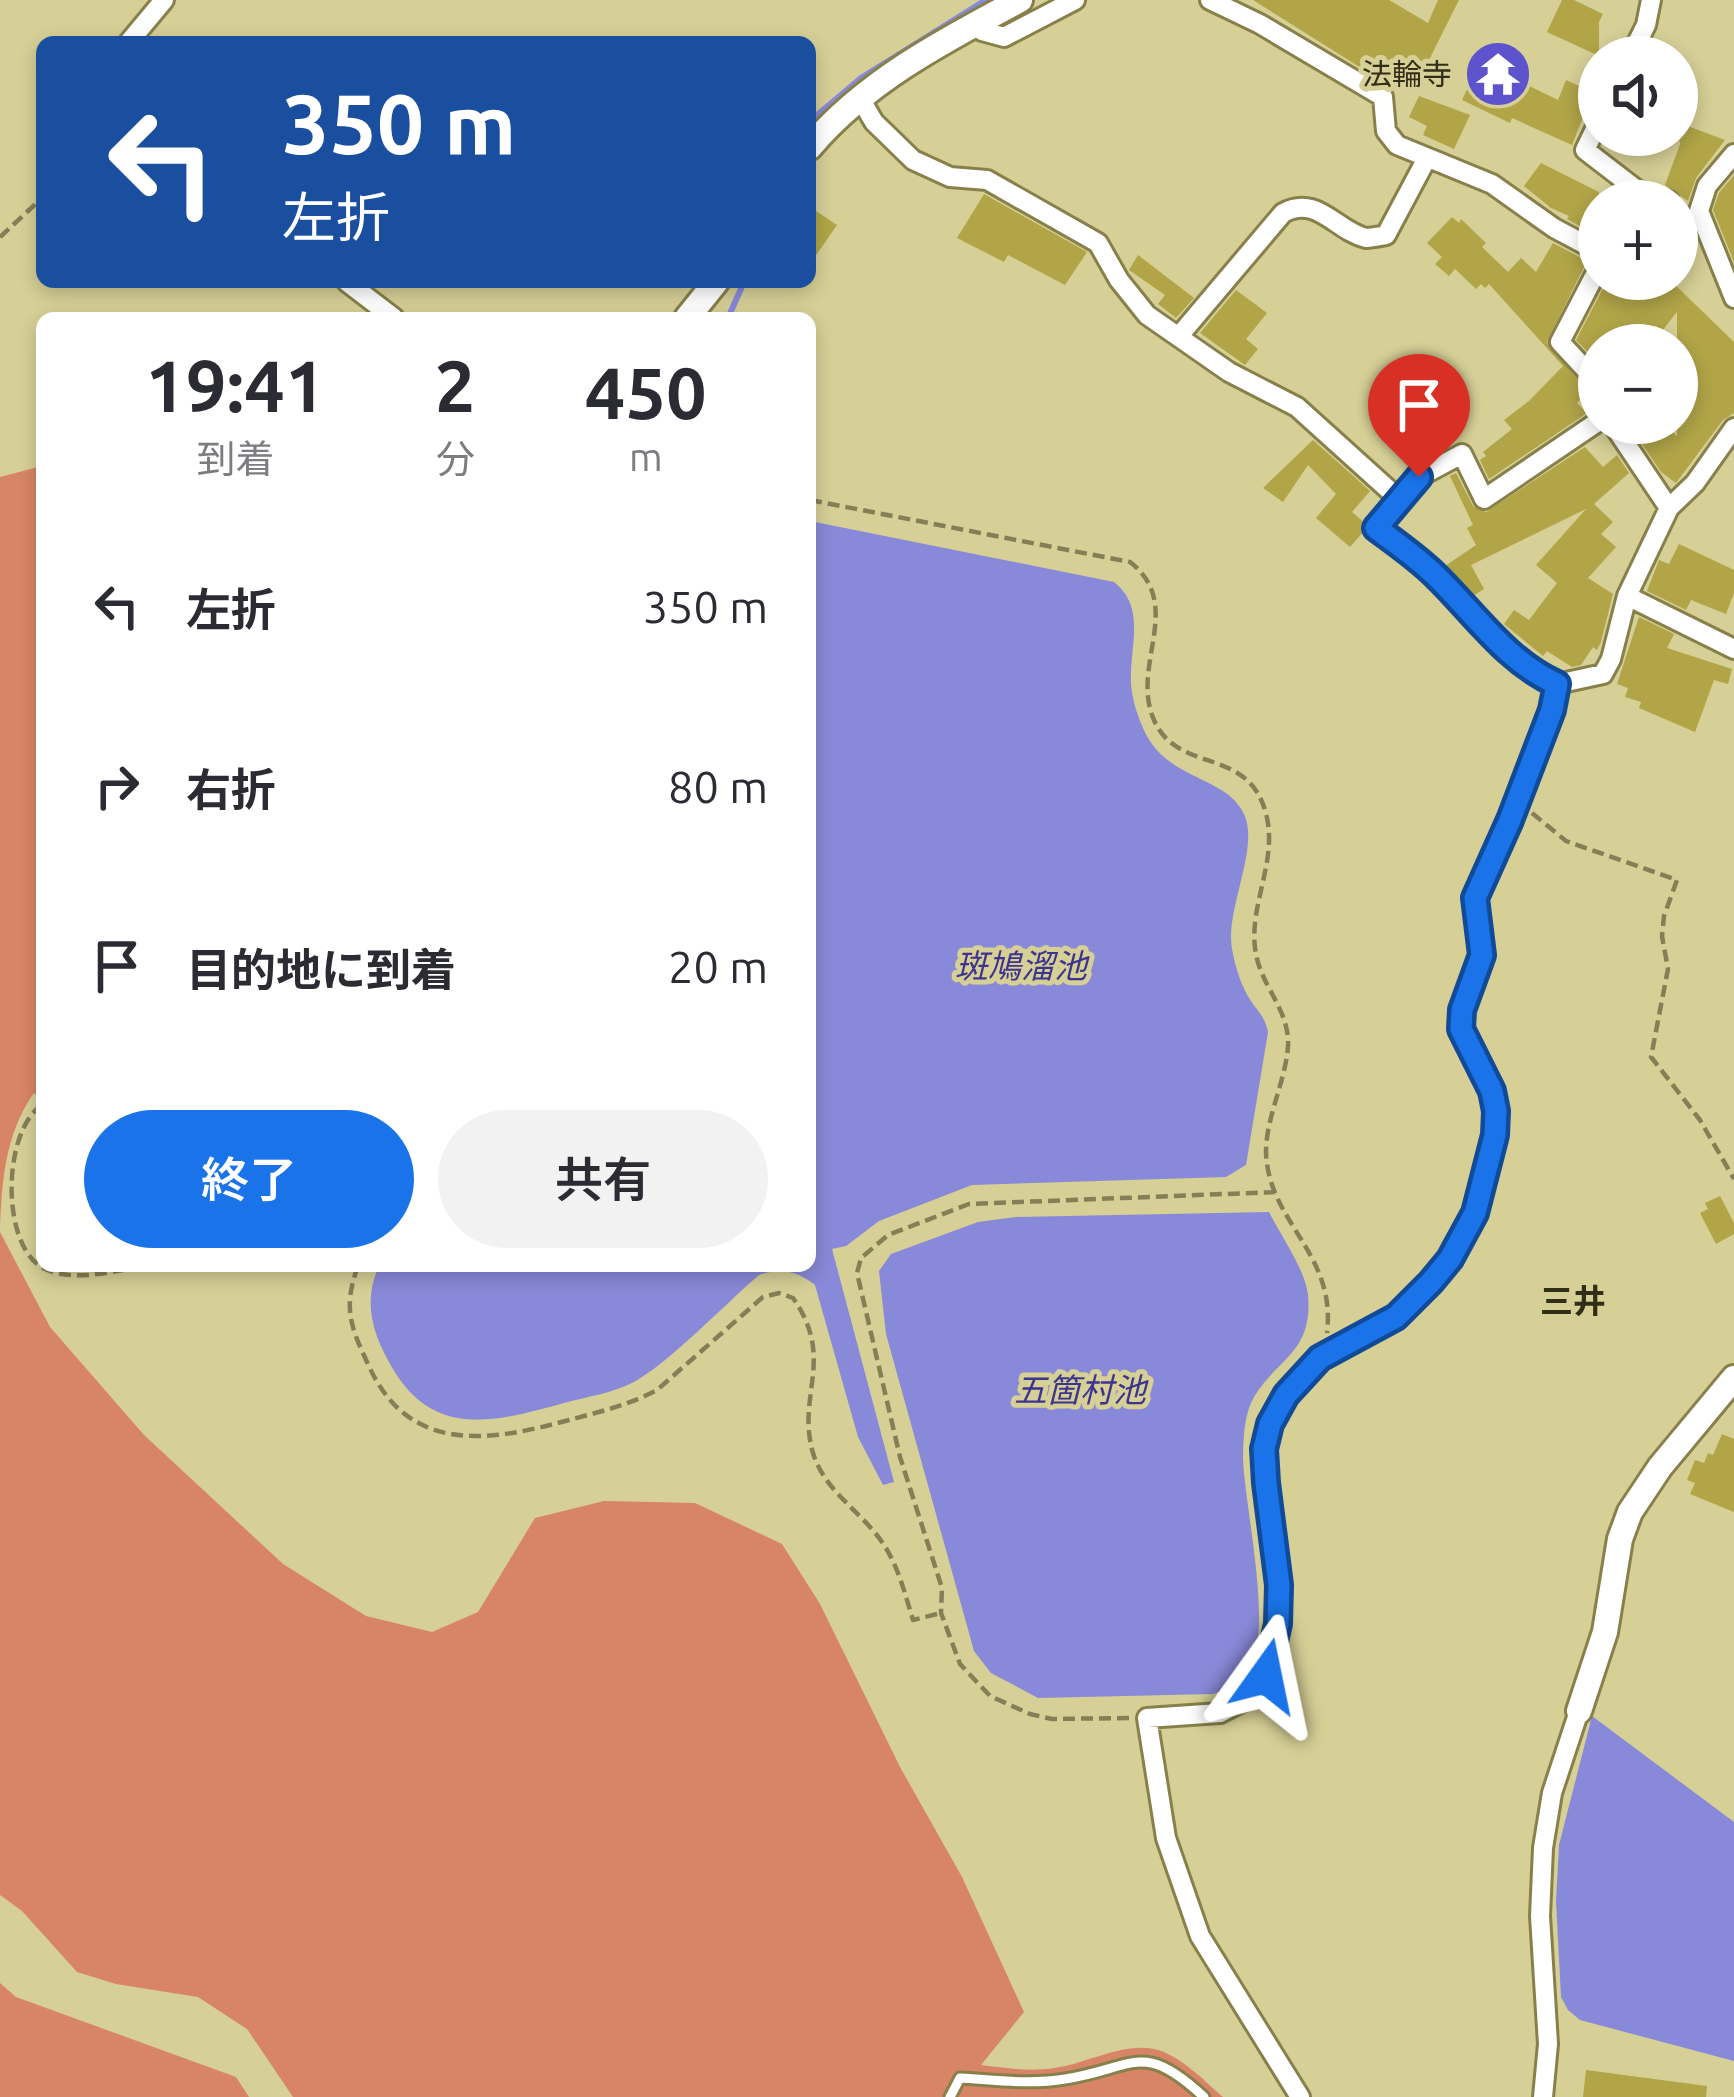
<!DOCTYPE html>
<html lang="ja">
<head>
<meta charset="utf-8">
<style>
  :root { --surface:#fff; --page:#f2f2f3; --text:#2b2b33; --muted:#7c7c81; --accent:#1a73e8 }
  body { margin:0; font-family:Ubuntu,"Noto Sans JP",sans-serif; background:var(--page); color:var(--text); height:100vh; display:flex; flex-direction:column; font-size:45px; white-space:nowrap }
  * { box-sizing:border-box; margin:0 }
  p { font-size:39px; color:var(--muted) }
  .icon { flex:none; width:66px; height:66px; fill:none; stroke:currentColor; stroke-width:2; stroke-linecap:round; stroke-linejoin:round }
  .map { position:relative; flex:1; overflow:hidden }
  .panel { position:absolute; left:36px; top:312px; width:780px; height:960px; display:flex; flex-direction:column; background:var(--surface); border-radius:18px; box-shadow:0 6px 18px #0003 }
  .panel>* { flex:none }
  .banner { position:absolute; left:36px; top:36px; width:780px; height:252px; border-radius:18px; box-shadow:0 6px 18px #0003; background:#1a4fa0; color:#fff; overflow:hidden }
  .tools { position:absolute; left:1578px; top:36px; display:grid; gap:24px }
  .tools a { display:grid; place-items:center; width:120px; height:120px; border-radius:50%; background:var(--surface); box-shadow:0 6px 18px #0003; font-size:60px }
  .pin { position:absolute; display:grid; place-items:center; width:102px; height:102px; color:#fff; margin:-123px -51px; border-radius:50% 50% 50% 0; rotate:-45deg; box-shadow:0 0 12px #0007 }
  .pin .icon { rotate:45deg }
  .me { position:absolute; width:132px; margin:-66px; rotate:12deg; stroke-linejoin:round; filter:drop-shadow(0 0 9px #0008) }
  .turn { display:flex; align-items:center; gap:42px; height:252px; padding:0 48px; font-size:54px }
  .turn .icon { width:156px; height:156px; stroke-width:2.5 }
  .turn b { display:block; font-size:84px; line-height:102px }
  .eta { display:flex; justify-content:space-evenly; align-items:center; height:204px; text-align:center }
  .eta b { font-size:72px; font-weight:600; line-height:84px }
  .action { display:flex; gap:24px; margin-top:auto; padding:24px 48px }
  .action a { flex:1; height:138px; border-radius:72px; background:var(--accent); color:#fff; font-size:48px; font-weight:600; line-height:138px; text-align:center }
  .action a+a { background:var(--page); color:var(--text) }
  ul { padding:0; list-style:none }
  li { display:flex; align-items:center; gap:36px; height:180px; padding:0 48px }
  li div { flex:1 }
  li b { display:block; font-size:45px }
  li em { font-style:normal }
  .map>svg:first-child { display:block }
  .green { fill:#d88565 }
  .water { fill:#8889d8 }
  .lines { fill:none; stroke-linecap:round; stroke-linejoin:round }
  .stream { stroke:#8889d8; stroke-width:6 }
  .building { fill:#b1a548 }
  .service-casing { stroke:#87804a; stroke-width:15 }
  .minor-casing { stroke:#87804a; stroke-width:24 }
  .tertiary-casing { stroke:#87804a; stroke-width:30 }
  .path { stroke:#847f57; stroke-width:4.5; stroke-dasharray:12 6; stroke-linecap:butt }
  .service { stroke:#fff; stroke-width:9 }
  .minor { stroke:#fff; stroke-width:18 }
  .tertiary { stroke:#fff; stroke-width:24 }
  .route-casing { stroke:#114b97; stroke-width:30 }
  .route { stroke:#1a73e8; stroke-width:21 }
  .labels { text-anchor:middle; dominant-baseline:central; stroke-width:10; stroke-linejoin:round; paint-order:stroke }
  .poi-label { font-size:30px; fill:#312e17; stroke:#d6cf96; text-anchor:end }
  .water-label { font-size:33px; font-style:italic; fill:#3d348f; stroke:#d6cf96 }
  .neighbourhood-label { font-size:33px; font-weight:bold; fill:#312e17; stroke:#d6cf96 }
</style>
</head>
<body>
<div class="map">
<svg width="1734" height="2097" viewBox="0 0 1734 2097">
  <rect width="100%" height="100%" fill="#d6cf96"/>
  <path class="green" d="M 42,466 L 42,1093 L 33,1094 C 5,1136 2,1180 0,1229 L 0,477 Z
    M 0,1232 L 50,1327 L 144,1435 L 283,1564 L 366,1616 L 432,1632 L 478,1612 L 535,1518 L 604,1501 L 695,1503 L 782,1544 L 820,1604 L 900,1767 L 962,1877 L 1024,2012 L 981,2065 C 1006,2068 1030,2072 1055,2068 C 1090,2063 1130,2038 1164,2052 C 1187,2062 1204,2081 1223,2097 L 293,2097 L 247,2029 L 198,1997 L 116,1984 L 77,1972 L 22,1911 L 0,1895 Z
    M 0,1983 L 16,1997 L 236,2077 L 249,2097 L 0,2097 Z"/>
  <path class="water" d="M 810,521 L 1114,582 C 1147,608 1129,647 1131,684 C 1132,699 1137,714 1143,728 C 1165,781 1226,775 1244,814 C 1260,848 1225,909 1232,949 C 1235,966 1241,986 1251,1001 C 1259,1013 1265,1017 1268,1032 L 1246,1165 L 1226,1177 L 972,1185 L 879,1221 L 846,1246 L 832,1249 L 894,1482 L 883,1485 L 858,1437 L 815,1285 C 797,1271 781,1267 759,1275 C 725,1304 670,1362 634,1382 C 613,1393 586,1397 564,1403 C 498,1421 435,1440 393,1369 C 373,1335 362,1303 379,1266 L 810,1266 Z
    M 1269,1212 C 1281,1236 1305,1269 1308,1295 C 1313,1353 1277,1358 1254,1397 C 1244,1414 1243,1440 1243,1459 C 1245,1509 1273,1627 1250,1669 C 1242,1682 1227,1689 1213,1694 L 1038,1698 L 991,1673 L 974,1651 L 886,1334 L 879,1271 L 891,1254 L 978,1222 L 1016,1217 Z
    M 1592,1716 L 1734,1822 L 1734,2061 L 1580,2020 L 1568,2010 L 1561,1997 L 1556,1901 L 1559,1845 Z"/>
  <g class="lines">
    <path class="stream" d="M 810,121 L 861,78 L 986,0
      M 728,318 L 744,282"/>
  </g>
  <path class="building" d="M 1253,0 L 1389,0 L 1428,23 L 1438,0 L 1459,0 L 1416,86 L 1371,65 L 1369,73 Z
    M 1562,0 L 1574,0 L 1603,14 L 1599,22 L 1599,56 L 1547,32 Z
    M 1480,62 L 1558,100 L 1566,80 L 1593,92 L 1572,145 L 1512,118 L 1510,123 L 1462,100 Z
    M 1419,96 L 1470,115 L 1454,149 L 1423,135 L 1427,126 L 1409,117 Z
    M 1677,122 L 1725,140 L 1696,178 L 1688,201 L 1665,185 L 1680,144 Z
    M 1541,163 L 1599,192 L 1599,237 L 1567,219 L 1569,216 L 1551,208 L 1524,186 Z
    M 1734,175 L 1734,262 L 1713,210 L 1719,193 Z
    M 984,194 L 1087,252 L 1065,285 L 1008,255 L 1004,262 L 957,238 Z
    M 810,207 L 837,225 L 810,264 Z
    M 1452,217 L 1459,223 L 1461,219 L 1486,243 L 1482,247 L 1508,272 L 1521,258 L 1536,272 L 1553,243 L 1587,261 L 1547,342 L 1588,392 L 1577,403 L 1587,413 L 1489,479 L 1480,460 L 1486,456 L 1483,452 L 1512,429 L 1504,420 L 1529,401 L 1563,366 L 1489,284 L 1485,288 L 1481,284 L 1476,289 L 1455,269 L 1449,276 L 1435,264 L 1442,257 L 1427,243 Z
    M 1138,255 L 1194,298 L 1176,318 L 1158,304 L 1165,295 L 1129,270 Z
    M 1608,279 L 1669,279 L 1734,342 L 1734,413 L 1723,420 L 1676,483 L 1661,472 L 1628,423 L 1661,423 L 1677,436 L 1677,312 L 1651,345 L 1599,345 L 1599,364 L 1576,340 Z
    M 1236,290 L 1267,313 L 1246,339 L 1258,349 L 1245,365 L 1200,333 Z
    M 1313,440 L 1370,491 L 1352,512 L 1365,523 L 1364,531 L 1350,547 L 1316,518 L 1336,494 L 1308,465 L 1283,502 L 1263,488 Z
    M 1585,447 L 1603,467 L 1617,455 L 1629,473 L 1594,504 L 1613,522 L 1601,534 L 1616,547 L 1588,578 L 1613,594 L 1601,642 L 1597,650 L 1593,647 L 1581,665 L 1572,667 L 1547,651 L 1543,656 L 1504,624 L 1514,610 L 1529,620 L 1557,583 L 1536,565 L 1586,509 L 1471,565 L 1484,589 L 1473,596 L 1445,566 L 1476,545 L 1467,528 L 1473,525 L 1450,476 L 1456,473 L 1473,506 L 1486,512 Z
    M 1679,544 L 1734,570 L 1734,593 L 1726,614 L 1691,600 L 1686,610 L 1647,591 L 1659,560 L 1669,564 Z
    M 1639,617 L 1674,634 L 1667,648 L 1732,669 L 1728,684 L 1714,680 L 1695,732 L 1639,708 L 1641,702 L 1625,697 L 1628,688 L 1617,684 Z
    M 1720,1196 L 1734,1223 L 1734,1234 L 1716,1244 L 1700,1213 L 1708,1209 L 1705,1203 Z
    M 1722,1434 L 1734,1439 L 1734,1512 L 1690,1494 L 1695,1483 L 1687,1480 L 1695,1460 L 1704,1463 L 1708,1453 L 1713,1455 Z
    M 1586,2070 L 1707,2086 L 1706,2097 L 1583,2097 Z"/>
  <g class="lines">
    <g class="service-casing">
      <path id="service" d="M 950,2097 L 960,2078 C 995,2080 1030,2085 1065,2079 C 1135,2068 1142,2039 1204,2097"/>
    </g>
    <g class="minor-casing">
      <path id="minor" d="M 1210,0 L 1260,24 L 1383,97 L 1386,131 L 1397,145 L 1492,184 L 1554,228 L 1599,252
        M 975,24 L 982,31 L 1004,37 L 1075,0
        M 129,42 L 164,0
        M 1630,57 L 1646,25 L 1651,0
        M 860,98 L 874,122 L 913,160 L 950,177 L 987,180 L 1098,243 L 1119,280 L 1147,315 L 1229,372 L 1297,407 L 1400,500
        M 1599,121 L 1585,150 L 1637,190 L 1632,201
        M 1734,154 L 1707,186 L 1699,211 L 1734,298
        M 1637,190 L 1669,201
        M 1599,267 L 1560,342 L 1599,384
        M 347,282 L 394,318
        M 1179,336 L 1283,213 C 1317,194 1336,231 1366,238 C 1368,238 1383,236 1386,235 L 1427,158
        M 1599,421 L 1484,499 L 1462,454 L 1419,477 L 1377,528 L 1433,573 L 1500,644 L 1539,676 L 1557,684 L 1603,674 L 1611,659 L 1627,596
        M 1612,423 L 1669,508 L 1627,596 L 1734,649
        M 1669,508 L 1695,483 L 1734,428
        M 1300,2097 L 1200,1936 L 1166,1838 L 1147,1718 L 1220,1713 L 1253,1696 L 1266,1676 L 1278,1624 L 1279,1585 L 1264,1449 L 1270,1424 L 1286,1395 L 1320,1358 L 1396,1317 L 1431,1282 L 1451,1259 L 1475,1213 L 1495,1135 L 1496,1111 L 1492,1091 L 1461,1029 L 1462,1010 L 1482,955 L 1475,898 L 1510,821 L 1552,710 L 1557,684
        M 1543,2097 L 1548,2044 L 1540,1916 L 1543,1848 L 1552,1793 L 1579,1711"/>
    </g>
    <g class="tertiary-casing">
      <path id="tertiary" d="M 810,147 C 866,81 945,40 1020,0
        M 687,318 L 716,282
        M 1579,1711 L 1605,1632 L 1620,1539 L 1630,1512 L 1660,1467 L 1734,1378"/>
    </g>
    <path class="path" d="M 0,237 L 42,198
      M 810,500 L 1130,562 C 1184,604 1133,662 1152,715 C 1174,778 1251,742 1267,818 C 1277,864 1247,909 1256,954 C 1262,988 1290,1010 1288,1047 C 1285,1085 1261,1127 1267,1164 C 1276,1227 1336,1257 1327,1333
      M 1532,813 L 1566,841 L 1677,880 L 1664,916 L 1662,936 L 1668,969 L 1651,1057 L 1700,1120 L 1734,1179
      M 42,1105 C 2,1131 0,1248 45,1269 C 75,1283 116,1270 147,1266
      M 358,1266 C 343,1307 350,1326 368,1364 C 408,1455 489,1442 569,1420 C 599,1412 629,1405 657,1390 L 763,1297 L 779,1293 L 793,1298 C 836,1359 796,1395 813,1453 C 825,1492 860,1510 882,1542 C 898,1565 905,1594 913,1620 L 941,1613
      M 1129,1718 L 1052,1719 L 1030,1714 L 990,1696 L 960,1664 L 941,1613 L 942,1588 L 900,1457 L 857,1273 L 861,1258 L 888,1235 L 969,1204 L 1276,1192"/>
    <use href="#service" class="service"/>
    <use href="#minor" class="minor"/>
    <use href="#tertiary" class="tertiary"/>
  </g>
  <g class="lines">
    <g class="route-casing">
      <path id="route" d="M 1266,1676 L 1278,1624 L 1279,1585 L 1266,1483 L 1264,1449 L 1270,1424 L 1286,1395 L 1320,1358 L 1396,1317 L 1431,1282 L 1450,1259 L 1475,1213 L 1495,1135 L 1496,1111 L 1492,1091 L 1461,1029 L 1462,1010 L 1482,955 L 1475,898 L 1510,820 L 1552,710 L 1557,684 C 1507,662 1474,613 1436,576 C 1418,558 1396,543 1376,528 L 1419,477"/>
    </g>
    <use href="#route" class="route"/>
  </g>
  <defs>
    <g id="temple-disc" transform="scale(3.45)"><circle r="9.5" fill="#5d53cc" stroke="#d6cf96"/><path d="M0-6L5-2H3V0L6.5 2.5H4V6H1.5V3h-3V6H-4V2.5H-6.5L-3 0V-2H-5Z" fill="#fff"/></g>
  </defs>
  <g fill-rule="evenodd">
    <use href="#temple-disc" x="1498" y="74"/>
  </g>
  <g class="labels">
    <g class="poi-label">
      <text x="1452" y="74">法輪寺</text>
    </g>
    <g class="water-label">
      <text x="1021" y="965">斑鳩溜池</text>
      <text x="1080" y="1389">五箇村池</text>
    </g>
    <g class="neighbourhood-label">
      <text x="1573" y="1300">三井</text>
    </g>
  </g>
</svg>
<div class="tools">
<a><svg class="icon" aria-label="sound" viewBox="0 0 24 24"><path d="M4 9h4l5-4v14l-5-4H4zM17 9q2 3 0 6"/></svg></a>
<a>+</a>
<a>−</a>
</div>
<div class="pin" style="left:1419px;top:477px;background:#d93025"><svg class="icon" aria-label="arrive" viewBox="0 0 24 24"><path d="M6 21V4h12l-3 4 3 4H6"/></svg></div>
<svg class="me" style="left:1266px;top:1676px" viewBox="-20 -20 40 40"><path d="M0-17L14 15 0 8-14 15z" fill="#1a73e8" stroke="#fff" stroke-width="4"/></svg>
<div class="banner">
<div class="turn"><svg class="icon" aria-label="left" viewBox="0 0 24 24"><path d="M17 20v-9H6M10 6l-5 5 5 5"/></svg><div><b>350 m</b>左折</div></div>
</div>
<section class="panel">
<div class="eta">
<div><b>19:41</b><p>到着</p></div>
<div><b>2</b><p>分</p></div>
<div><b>450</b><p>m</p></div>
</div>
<ul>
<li><svg class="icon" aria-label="left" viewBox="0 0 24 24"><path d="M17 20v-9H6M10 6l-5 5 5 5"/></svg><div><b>左折</b></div><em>350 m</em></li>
<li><svg class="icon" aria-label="right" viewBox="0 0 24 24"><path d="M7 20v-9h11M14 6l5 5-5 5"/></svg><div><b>右折</b></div><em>80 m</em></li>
<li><svg class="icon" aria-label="arrive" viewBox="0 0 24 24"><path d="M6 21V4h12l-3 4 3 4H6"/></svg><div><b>目的地に到着</b></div><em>20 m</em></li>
</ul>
<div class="action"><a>終了</a><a>共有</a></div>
</section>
</div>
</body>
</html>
